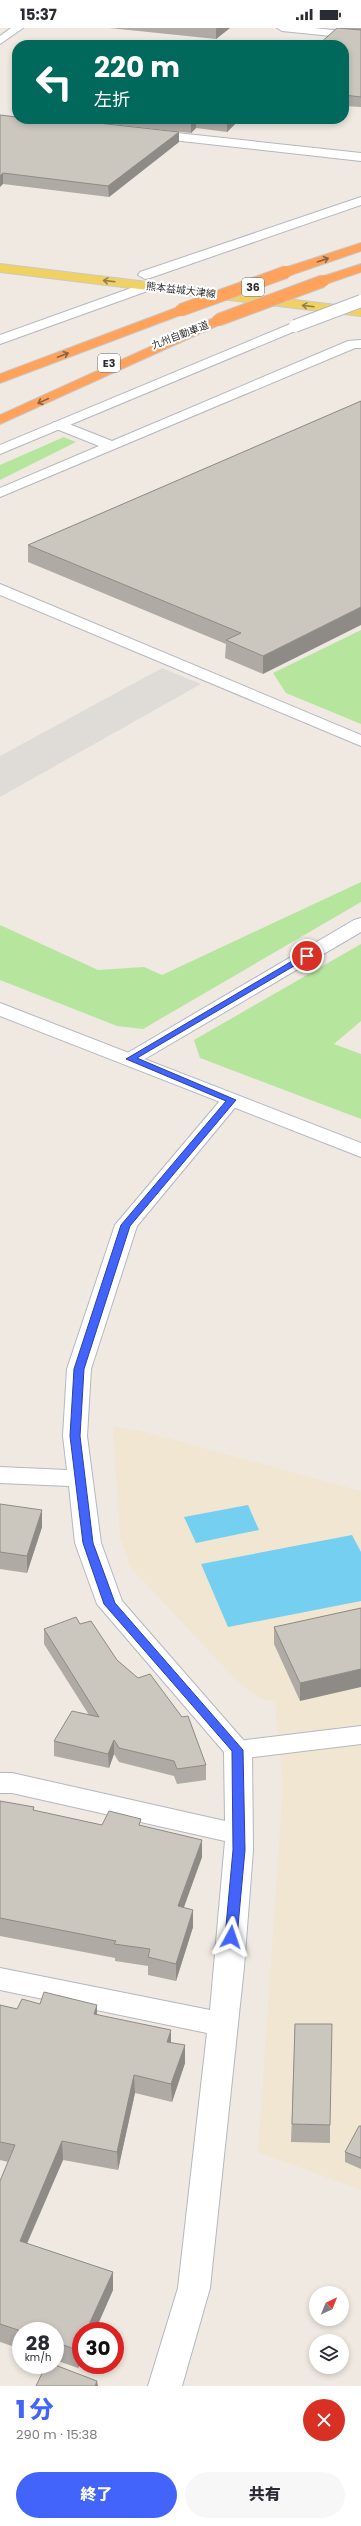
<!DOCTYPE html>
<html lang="ja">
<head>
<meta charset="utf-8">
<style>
  :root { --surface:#fff; --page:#f7f7f7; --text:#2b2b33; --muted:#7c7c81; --accent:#4264fb }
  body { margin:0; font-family:Poppins,"Noto Sans JP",sans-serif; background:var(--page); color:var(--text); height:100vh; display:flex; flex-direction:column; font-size:15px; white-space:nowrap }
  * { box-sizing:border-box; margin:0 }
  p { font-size:13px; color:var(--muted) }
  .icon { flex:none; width:22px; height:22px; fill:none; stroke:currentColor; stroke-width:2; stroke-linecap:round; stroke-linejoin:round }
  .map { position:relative; height:2358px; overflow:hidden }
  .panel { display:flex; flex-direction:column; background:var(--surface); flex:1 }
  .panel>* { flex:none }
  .hud { position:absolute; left:12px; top:12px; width:337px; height:84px; border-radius:16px; box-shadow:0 2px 6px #0003; background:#00695c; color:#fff; overflow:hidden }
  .needle { width:26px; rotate:43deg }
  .controls { position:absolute; left:309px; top:2258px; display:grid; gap:8px }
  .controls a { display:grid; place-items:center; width:40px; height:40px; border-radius:50%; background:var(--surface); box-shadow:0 2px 6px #0003; font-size:20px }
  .speed { position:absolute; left:12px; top:2294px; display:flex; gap:8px; font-size:20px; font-weight:700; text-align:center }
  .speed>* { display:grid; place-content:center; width:52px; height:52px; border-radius:50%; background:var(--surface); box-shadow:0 2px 6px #0003; line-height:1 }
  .speed small { font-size:10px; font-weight:400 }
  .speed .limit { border:6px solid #d22; background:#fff; color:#111 }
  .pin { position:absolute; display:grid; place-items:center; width:34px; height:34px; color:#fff; margin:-17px; border:2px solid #fff; border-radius:50%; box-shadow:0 1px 4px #0007 }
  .me { position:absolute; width:44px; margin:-22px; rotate:5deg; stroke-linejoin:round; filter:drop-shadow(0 0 3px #0008) }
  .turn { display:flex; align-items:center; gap:14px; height:84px; padding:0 16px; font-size:18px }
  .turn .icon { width:52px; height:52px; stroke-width:2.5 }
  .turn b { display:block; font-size:28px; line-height:34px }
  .round { display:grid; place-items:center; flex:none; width:42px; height:42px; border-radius:21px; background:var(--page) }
  .overview { display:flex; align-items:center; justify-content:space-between; height:68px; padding:0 16px }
  h1 { font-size:24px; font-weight:800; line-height:30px; color:var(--accent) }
  .primary-button { display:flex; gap:8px; margin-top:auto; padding:8px 16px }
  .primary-button a { flex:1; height:46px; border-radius:24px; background:var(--accent); color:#fff; font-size:16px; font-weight:800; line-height:46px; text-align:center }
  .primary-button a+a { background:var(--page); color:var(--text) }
  .status { display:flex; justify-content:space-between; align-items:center; height:28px; padding:0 20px; background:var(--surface); direction:ltr }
  .status svg { height:11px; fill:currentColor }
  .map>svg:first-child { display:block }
  .education { fill:#f0e6d1 }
  .green { fill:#b6e59e }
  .plaza { fill:#dfdcd8 }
  .water { fill:#75cff0 }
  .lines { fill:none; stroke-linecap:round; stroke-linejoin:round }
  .lane-casing { stroke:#b4b7c1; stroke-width:2 }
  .street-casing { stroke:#b4b7c1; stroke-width:2 }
  .secondary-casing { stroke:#b4b7c1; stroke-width:2 }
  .primary-casing { stroke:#c9c9c9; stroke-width:2 }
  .highway-casing { stroke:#c9c9c9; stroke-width:2 }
  .lane { fill:#fff; fill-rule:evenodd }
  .street { fill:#fff; fill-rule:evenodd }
  .secondary { fill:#fff; fill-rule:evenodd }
  .primary { fill:#f2d163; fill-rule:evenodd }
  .highway { fill:#ffa35c; fill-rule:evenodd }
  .secondary-bridge-casing { stroke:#b4b7c1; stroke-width:14; stroke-linecap:butt }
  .highway-bridge-casing { stroke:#c9c9c9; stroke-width:14; stroke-linecap:butt }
  .secondary-bridge { stroke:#fff; stroke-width:12 }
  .highway-bridge { stroke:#ffa35c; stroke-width:12 }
  .wall { fill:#afaba4 }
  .shaded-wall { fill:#8e8b86 }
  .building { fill:#cbc7bf; stroke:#8e8b86 }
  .oneway { stroke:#8c6343 }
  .oneway2 { stroke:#908048 }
  .route { fill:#4264fb; stroke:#2b41a3 }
  .labels { text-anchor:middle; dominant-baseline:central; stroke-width:4; stroke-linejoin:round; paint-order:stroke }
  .far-street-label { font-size:10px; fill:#2e2e2e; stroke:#fff }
  .shield { fill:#fff; stroke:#6d6d6d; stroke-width:1 }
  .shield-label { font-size:11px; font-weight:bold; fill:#2e2e2e }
</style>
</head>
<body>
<div class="status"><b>15:37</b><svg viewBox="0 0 49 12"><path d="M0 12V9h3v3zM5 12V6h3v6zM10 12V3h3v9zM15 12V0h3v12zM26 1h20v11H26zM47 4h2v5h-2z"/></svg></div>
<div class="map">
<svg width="361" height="2358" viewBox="0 0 361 2358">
  <rect width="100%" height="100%" fill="#efe9e1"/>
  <path class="education" d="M 113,1399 L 138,1402 L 361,1463 L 361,2162 L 258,2124 L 283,1759 L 275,1674 L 260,1670 L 241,1657 L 131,1540 L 120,1510 Z"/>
  <path class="green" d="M 64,409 L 76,414 L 0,452 L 0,437 Z
    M 361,602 L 361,696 L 286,665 L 273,645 Z
    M 361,854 L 361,874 L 143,1001 L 117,998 L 0,952 L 0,897 L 98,942 L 144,939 L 162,947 Z
    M 361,916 L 361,993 L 334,1016 L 361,1026 L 361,1091 L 200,1030 L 194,1012 Z"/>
  <path class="plaza" d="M 162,640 L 201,656 L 0,769 L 0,728 Z"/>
  <path class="water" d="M 248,1477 L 259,1502 L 196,1515 L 184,1489 Z
    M 352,1507 L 361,1524 L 361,1573 L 228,1599 L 201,1536 Z"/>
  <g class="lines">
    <g class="lane-casing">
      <path id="lane" d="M 361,312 L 361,320 L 355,320 L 0,469 L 0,460 L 99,418 L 54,400 L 52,397 L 54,394 L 64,394 L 112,413 L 348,313 Z
        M 0,556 L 361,707 L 361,718 L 0,567 Z
        M 361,890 L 361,904 L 138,1035 L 124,1035 L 121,1031 L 124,1027 L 354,892 Z
        M 361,1698 L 361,1716 L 238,1731 L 229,1729 L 225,1722 L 229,1715 L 238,1713 Z"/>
    </g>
    <g class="street-casing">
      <path id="street" d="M 11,0 L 23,0 L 0,16 L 0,8 Z
        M 277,0 L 314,0 L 361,5 L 361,11 L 282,3 Z
        M 149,102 L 361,125 L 361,133 L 145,109 L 143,106 Z
        M 361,169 L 361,177 L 150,250 L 145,251 L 138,247 L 140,244 Z
        M 148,254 L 153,255 L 155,258 L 153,261 L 0,316 L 0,307 Z
        M 231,1066 L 238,1068 L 241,1072 L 238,1076 L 137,1198 L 91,1341 L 87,1408 L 101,1515 L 122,1573 L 252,1722 L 253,1822 L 244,1939 L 210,2260 L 182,2358 L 148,2358 L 178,2260 L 207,2005 L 0,1962 L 0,1940 L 210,1982 L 225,1813 L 12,1765 L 0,1765 L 0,1745 L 12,1745 L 225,1793 L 224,1724 L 97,1576 L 75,1515 L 69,1458 L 0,1455 L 0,1439 L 67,1442 L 63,1408 L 67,1341 L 115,1197 L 224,1068 Z"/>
    </g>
    <g class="secondary-casing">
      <path id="secondary" d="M 295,294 L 300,295 L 302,298 L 300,301 L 0,426 L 0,417 Z
        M 0,975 L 361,1115 L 361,1129 L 0,988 Z"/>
    </g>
    <g class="primary-casing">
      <path id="primary" d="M 0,236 L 361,280 L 361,288 L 0,244 Z"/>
    </g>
    <g class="highway-casing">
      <path id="highway" d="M 361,215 L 361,223 L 291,247 L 286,248 L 279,244 L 281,241 Z
        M 361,236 L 361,244 L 323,257 L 316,253 L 318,250 Z
        M 181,278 L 188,282 L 186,285 L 0,355 L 0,346 Z
        M 218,288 L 223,289 L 225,292 L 223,295 L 0,396 L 0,387 Z"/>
    </g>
    <use href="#lane" class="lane"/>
    <use href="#street" class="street"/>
    <use href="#secondary" class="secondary"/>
    <use href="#primary" class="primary"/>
    <use href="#highway" class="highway"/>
    <g class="secondary-bridge-casing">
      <path id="secondary-bridge" d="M 295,298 L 361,273"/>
    </g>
    <g class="highway-bridge-casing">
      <path id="highway-bridge" d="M 181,282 L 286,244
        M 218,292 L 323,253"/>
    </g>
    <use href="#secondary-bridge" class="secondary-bridge"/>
    <use href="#highway-bridge" class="highway-bridge"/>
  </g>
  <path class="wall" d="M 109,0 L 230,0 L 216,11 Z
    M 346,0 L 361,0 L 361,79 L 344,78 L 344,17 Z
    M 0,87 L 179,114 L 109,169 L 3,156 Z
    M 93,91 L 240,91 L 227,104 L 196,100 L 191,105 L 93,94 Z
    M 361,373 L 263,646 L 225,630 L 226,616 L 28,534 L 28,517 Z
    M 0,1476 L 42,1499 L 27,1545 L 0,1541 Z
    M 361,1580 L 300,1673 L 274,1616 L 274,1599 Z
    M 80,1596 L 117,1632 L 182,1689 L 206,1737 L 206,1752 L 177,1756 L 174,1748 L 119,1734 L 114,1726 L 109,1740 L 54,1728 L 54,1713 L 89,1687 L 44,1616 L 44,1601 Z
    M 0,1773 L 34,1779 L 34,1783 L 102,1797 L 141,1797 L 202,1829 L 183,1880 L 193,1882 L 193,1899 L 176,1953 L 148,1947 L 148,1938 L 115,1933 L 115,1930 L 0,1908 Z
    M 40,1976 L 97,1986 L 171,2015 L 185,2035 L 172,2074 L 135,2065 L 118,2142 L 63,2132 L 27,2216 L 113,2244 L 113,2262 L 95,2303 L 81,2303 L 81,2333 L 78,2340 L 55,2332 L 55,2303 L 21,2303 L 21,2321 L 0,2314 L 0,2153 L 8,2134 L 0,2132 L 0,1977 L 17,1981 Z
    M 295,1996 L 330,2097 L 330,2115 L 291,2114 Z
    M 361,2098 L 361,2141 L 345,2134 L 345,2124 Z"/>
  <path class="shaded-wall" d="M 217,0 L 230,0 L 216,11 L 216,1 Z
    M 191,91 L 196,91 L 196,100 L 191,105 Z
    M 227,91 L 240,91 L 227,104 Z
    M 179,104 L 179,114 L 109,169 L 108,158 Z
    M 3,145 L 3,156 L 0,159 L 0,148 Z
    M 361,579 L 361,597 L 263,646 L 263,628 Z
    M 42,1482 L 42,1499 L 27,1545 L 27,1528 Z
    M 361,1641 L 361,1659 L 300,1673 L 300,1655 Z
    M 114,1712 L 114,1726 L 109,1740 L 108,1726 Z
    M 202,1812 L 202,1829 L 178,1896 L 178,1878 Z
    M 193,1882 L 193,1899 L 176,1953 L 176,1936 Z
    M 97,1977 L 97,1995 L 94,1986 Z
    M 171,2002 L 171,2021 L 167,2014 Z
    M 185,2017 L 185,2035 L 172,2074 L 171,2056 Z
    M 134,2047 L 135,2065 L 118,2142 L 117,2124 Z
    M 62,2113 L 63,2132 L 20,2231 L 20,2213 Z
    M 113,2244 L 113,2262 L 95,2303 L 86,2303 Z
    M 81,2314 L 81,2333 L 78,2340 L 77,2322 Z
    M 97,2353 L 98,2358 L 95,2358 Z"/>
  <path class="building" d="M 337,0 L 361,2 L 361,69 L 344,67 L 344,17 L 318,17 Z
    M 0,87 L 17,89 L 17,91 L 62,91 L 179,104 L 108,158 L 3,145 L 0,148 Z
    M 361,373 L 361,579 L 263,628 L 226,612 L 241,605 L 28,517 Z
    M 0,1476 L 42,1482 L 27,1528 L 0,1524 Z
    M 361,1580 L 361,1641 L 300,1655 L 274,1599 Z
    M 76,1589 L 80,1596 L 91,1593 L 117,1632 L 138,1650 L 150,1646 L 182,1689 L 188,1688 L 206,1737 L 177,1741 L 174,1733 L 119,1720 L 114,1712 L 108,1726 L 54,1713 L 72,1683 L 99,1689 L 44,1601 Z
    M 0,1773 L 34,1779 L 33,1782 L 102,1797 L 109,1783 L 141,1791 L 139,1797 L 202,1812 L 178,1878 L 193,1882 L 176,1936 L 148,1929 L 150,1921 L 114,1916 L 116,1913 L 0,1890 Z
    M 44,1964 L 97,1977 L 94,1986 L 171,2002 L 167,2014 L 185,2017 L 171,2056 L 134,2047 L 117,2124 L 62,2113 L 20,2213 L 113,2244 L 86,2303 L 81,2303 L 81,2314 L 77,2322 L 55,2314 L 55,2303 L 21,2303 L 0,2296 L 0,2153 L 15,2117 L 0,2114 L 0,1977 L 17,1981 L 22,1971 L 40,1976 Z
    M 295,1996 L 332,1996 L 330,2097 L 292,2096 Z
    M 359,2098 L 361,2098 L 361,2130 L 345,2124 Z
    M 46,2337 L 55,2337 L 97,2353 L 95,2358 L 36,2358 Z"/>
  <defs><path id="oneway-shaft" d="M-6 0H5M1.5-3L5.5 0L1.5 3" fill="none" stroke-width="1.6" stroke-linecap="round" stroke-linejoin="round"/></defs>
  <g class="oneway">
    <use href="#oneway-shaft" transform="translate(323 232) rotate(-19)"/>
    <use href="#oneway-shaft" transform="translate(63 327) rotate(-21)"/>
    <use href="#oneway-shaft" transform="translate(43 373) rotate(155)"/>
  </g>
  <g class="oneway2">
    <use href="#oneway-shaft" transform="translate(109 253) rotate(-173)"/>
    <use href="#oneway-shaft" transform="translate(308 278) rotate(-173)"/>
  </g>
  <path class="route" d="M 304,926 L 311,928 L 137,1030 L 236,1072 L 130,1198 L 84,1341 L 80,1408 L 93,1515 L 115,1575 L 243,1722 L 245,1822 L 237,1909 L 231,1914 L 225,1909 L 233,1822 L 232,1723 L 104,1576 L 83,1515 L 70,1408 L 74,1341 L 121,1197 L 226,1073 L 126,1031 Z"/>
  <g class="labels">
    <g class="far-street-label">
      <text transform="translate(181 262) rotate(7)">熊本益城大津線</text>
      <text transform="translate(180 307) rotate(-21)">九州自動車道</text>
    </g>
    <g class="shield">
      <rect x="242" y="250" width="22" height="18" rx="3"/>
      <rect x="98" y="326" width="22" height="18" rx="3"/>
    </g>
    <g class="shield-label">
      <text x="253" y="259">36</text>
      <text x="109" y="335">E3</text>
    </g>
  </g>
</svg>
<div class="controls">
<a><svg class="needle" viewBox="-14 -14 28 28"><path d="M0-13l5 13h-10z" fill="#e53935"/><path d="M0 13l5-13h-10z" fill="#7c7c81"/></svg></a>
<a><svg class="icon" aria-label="layers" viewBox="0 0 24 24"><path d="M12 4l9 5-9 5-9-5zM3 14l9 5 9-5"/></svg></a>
</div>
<div class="speed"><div>28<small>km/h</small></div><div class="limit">30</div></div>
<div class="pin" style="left:307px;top:928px;background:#d93025"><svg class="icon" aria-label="arrive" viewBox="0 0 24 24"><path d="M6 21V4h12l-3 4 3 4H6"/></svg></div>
<svg class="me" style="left:231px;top:1909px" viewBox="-20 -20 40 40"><path d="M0-17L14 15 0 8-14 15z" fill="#4264fb" stroke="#fff" stroke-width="4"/></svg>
<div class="hud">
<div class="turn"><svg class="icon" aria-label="left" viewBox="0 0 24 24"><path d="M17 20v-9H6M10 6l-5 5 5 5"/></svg><div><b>220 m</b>左折</div></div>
</div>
</div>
<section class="panel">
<div class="overview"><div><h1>1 分</h1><p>290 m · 15:38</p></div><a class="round" style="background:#d93025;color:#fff"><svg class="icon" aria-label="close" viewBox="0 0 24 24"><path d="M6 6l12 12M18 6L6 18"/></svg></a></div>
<div class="primary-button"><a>終了</a><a>共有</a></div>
</section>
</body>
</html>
